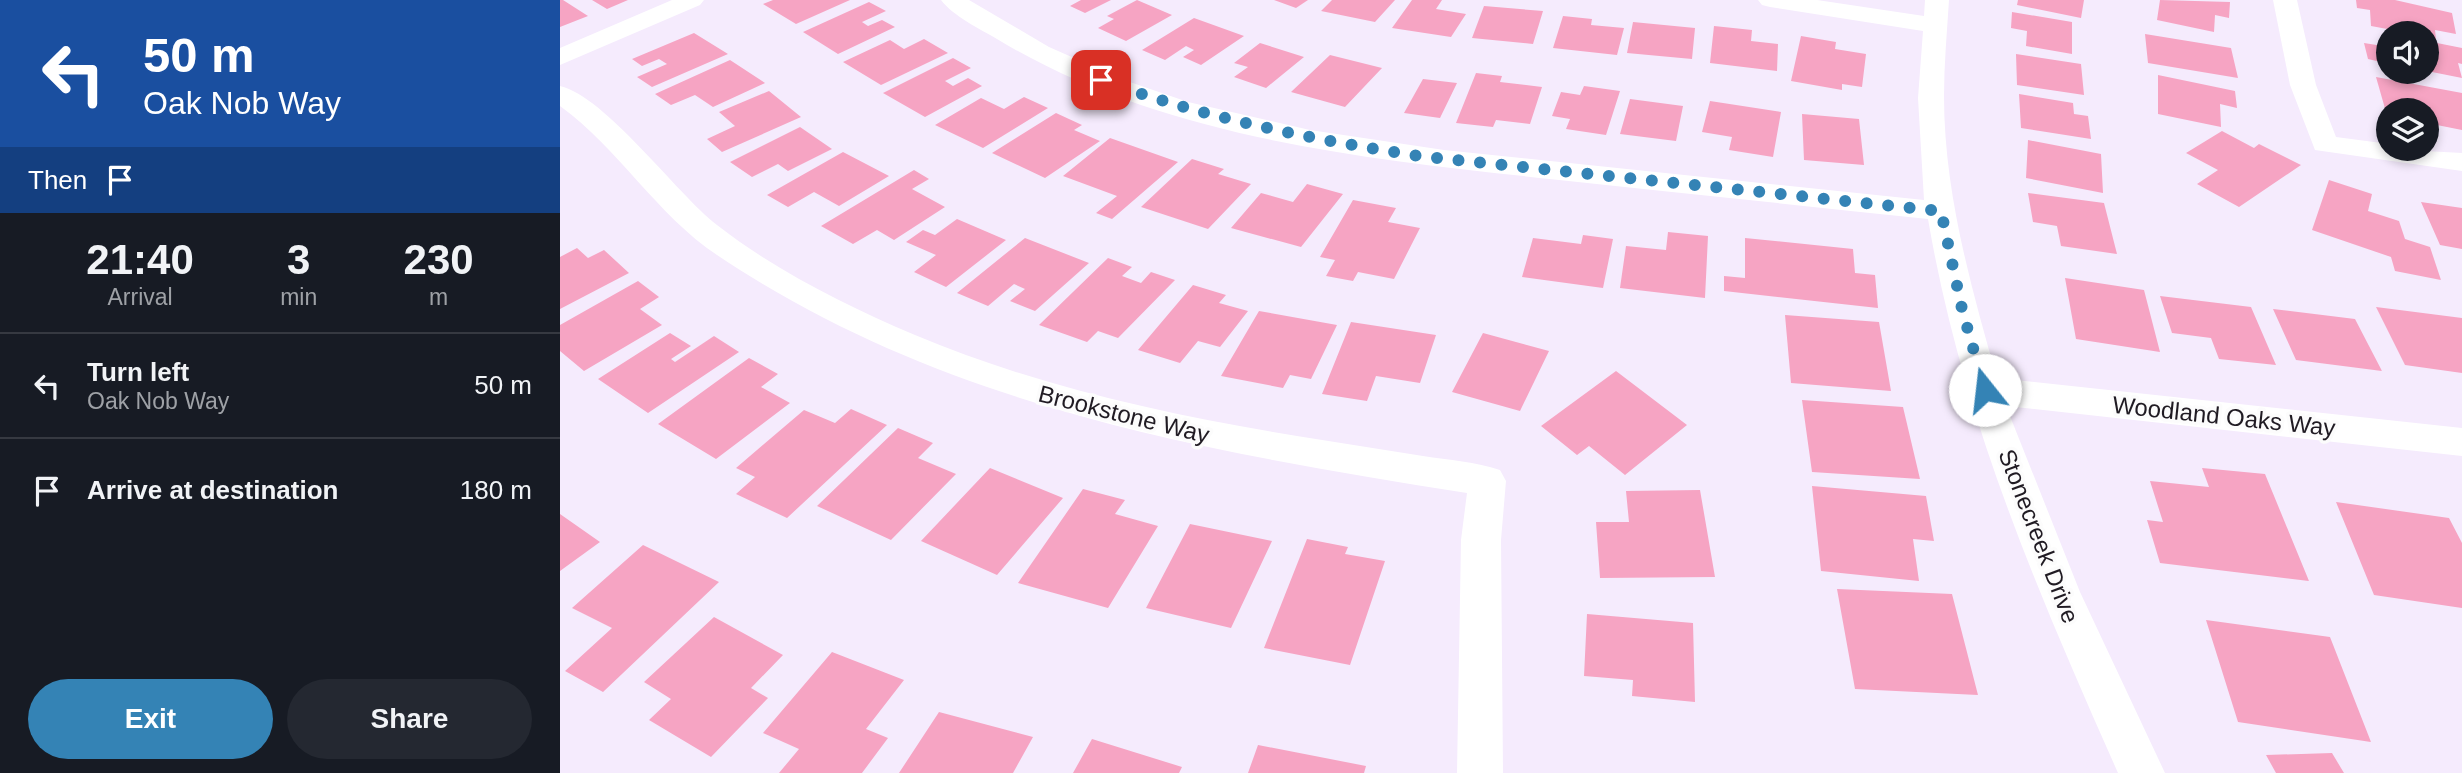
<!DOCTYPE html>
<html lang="en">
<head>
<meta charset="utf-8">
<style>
  :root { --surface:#171b24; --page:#242831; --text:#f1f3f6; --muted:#9ea1a6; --line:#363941; --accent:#3483b5 }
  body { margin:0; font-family:Helvetica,sans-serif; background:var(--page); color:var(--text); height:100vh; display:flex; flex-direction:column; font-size:26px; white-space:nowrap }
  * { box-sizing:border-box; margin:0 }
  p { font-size:23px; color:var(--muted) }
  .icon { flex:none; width:38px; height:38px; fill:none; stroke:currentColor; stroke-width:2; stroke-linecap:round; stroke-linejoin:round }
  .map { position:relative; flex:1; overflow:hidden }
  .side { display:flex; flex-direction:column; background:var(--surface); width:560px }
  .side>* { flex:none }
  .top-card { background:#1a4fa0; color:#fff; overflow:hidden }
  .fabs { position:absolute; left:1816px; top:21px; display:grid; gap:14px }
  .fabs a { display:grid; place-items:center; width:63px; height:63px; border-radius:50%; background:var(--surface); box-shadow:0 4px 10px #0003; font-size:35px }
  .pin { position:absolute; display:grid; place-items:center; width:60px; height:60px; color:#fff; margin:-30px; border-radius:14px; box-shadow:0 4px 10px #0006 }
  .me { position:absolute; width:77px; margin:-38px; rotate:344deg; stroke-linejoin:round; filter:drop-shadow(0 0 5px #0008) }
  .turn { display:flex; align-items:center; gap:24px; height:147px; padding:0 28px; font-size:32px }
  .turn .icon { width:91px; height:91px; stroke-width:2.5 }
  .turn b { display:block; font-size:49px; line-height:60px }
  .then { display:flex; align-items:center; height:66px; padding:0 28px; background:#0003; gap:14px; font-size:26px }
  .eta { display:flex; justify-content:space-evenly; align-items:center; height:119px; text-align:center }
  .eta b { font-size:42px; font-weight:800; line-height:49px }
  .primary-button { display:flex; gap:14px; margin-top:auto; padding:14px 28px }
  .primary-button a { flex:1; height:80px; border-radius:42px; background:var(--accent); color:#fff; font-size:28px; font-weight:800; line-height:80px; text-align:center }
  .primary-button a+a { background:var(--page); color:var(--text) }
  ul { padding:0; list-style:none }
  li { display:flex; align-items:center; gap:21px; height:105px; padding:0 28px; border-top:2px solid var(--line) }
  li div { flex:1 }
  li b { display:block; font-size:26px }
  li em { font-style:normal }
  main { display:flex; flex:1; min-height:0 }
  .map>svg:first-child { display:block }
  .building { fill:#f6a4c3 }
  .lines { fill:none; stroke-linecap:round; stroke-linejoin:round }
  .minor { fill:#fff; fill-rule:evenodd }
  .route { stroke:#3483b5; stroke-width:12; stroke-dasharray:0 21.6 }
  .labels { text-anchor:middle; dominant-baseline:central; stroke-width:7; stroke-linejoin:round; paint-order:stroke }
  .street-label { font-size:24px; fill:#201b23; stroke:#fcfcfc }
</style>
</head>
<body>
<main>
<section class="side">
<div class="top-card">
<div class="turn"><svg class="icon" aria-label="left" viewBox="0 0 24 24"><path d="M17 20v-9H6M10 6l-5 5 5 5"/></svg><div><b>50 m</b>Oak Nob Way</div></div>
<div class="then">Then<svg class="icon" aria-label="arrive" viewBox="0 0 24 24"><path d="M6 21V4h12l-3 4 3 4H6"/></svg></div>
</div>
<div class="eta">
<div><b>21:40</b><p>Arrival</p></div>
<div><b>3</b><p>min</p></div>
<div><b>230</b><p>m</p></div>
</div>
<ul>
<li><svg class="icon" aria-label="left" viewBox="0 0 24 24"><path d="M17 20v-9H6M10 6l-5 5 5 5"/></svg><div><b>Turn left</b><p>Oak Nob Way</p></div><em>50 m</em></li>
<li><svg class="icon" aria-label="arrive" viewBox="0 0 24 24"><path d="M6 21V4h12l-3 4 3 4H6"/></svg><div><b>Arrive at destination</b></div><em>180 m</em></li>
</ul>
<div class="primary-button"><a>Exit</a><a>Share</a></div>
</section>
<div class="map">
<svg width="1902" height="773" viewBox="0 0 1902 773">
  <rect width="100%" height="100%" fill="#f5ebfd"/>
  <path class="building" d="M 0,0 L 3,0 L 28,16 L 0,27 Z
    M 32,0 L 68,0 L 47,9 Z
    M 213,0 L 290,0 L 236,24 L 203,4 Z
    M 521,0 L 551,0 L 525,13 L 510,6 Z
    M 577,0 L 612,15 L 566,41 L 538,28 L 554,19 L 547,16 Z
    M 714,0 L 748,0 L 736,8 Z
    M 772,0 L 835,0 L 815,22 L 761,11 Z
    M 852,0 L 882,0 L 876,9 L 906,14 L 891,37 L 832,28 Z
    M 1458,0 L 1524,0 L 1521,18 L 1457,5 Z
    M 1600,0 L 1670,2 L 1669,18 L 1655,15 L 1654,32 L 1597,20 Z
    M 1796,0 L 1835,0 L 1892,13 L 1896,34 L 1875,30 L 1876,39 L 1867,37 L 1867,33 L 1849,33 L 1811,26 L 1810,10 L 1797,8 Z
    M 309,2 L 326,11 L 302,22 L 308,26 L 322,20 L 335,27 L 278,54 L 243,32 Z
    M 924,6 L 983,11 L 973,44 L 912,38 Z
    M 1452,12 L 1512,22 L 1512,54 L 1466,46 L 1467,31 L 1451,28 Z
    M 1003,16 L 1032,19 L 1031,25 L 1064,28 L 1057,55 L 993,48 Z
    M 634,18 L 684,36 L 641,65 L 623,57 L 634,50 L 626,46 L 605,60 L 582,50 Z
    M 1073,22 L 1135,28 L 1132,59 L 1067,53 Z
    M 1154,26 L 1192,30 L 1191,41 L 1218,44 L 1217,71 L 1150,63 Z
    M 134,33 L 168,54 L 92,87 L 77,77 L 107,64 L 99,59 L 82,66 L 72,59 Z
    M 1585,34 L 1671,48 L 1678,78 L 1588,63 Z
    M 1241,36 L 1276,42 L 1275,49 L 1306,54 L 1302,87 L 1282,84 L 1282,90 L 1231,81 Z
    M 364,39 L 388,53 L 321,85 L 283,62 L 330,40 L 344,49 Z
    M 1867,41 L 1902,48 L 1902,64 L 1898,63 L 1902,78 L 1867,71 Z
    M 700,43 L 744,57 L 706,88 L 674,77 L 688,67 L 674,63 Z
    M 1804,43 L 1829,47 L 1829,64 L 1808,59 Z
    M 1456,54 L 1521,64 L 1524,95 L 1457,85 Z
    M 770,55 L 822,68 L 785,107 L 731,92 Z
    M 393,58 L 411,68 L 385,81 L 393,86 L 408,78 L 422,86 L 365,117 L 323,93 Z
    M 170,60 L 205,83 L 153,107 L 135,95 L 111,105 L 95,94 Z
    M 916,73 L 942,76 L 940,82 L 982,87 L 970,124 L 936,120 L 933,127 L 896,123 Z
    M 1598,75 L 1675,91 L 1677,108 L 1660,104 L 1661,127 L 1598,114 Z
    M 1816,77 L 1902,93 L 1902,130 L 1867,123 L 1867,110 L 1829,110 L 1828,119 Z
    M 863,79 L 897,83 L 880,118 L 844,113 Z
    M 1024,86 L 1060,91 L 1046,135 L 1006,129 L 1010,119 L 992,116 L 1001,92 L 1020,95 Z
    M 209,91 L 241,117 L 162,152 L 147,139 L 175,126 L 159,112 Z
    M 1459,94 L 1513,103 L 1514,114 L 1528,116 L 1531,139 L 1461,128 Z
    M 464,97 L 488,108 L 423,148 L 375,125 L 421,98 L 444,109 Z
    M 1070,99 L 1123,106 L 1116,141 L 1060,134 Z
    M 1150,101 L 1221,112 L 1213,157 L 1169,150 L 1172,137 L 1142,132 Z
    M 496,113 L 522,125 L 514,130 L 540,141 L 485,178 L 432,153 Z
    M 1242,114 L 1299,119 L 1304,165 L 1244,160 Z
    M 240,127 L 272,149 L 228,171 L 218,164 L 192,177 L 170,162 Z
    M 1662,131 L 1694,148 L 1699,144 L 1741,165 L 1679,207 L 1637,184 L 1658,170 L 1626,153 Z
    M 550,138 L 618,162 L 552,219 L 536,213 L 557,196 L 503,176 Z
    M 1468,140 L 1541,154 L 1543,193 L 1466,178 Z
    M 283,152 L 329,176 L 279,206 L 254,192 L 228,207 L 207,195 Z
    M 632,159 L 664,169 L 658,174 L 691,184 L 648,229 L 581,207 Z
    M 354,170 L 369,179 L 352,189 L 385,207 L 334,240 L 317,230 L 293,244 L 261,226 Z
    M 1769,180 L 1812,194 L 1808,211 L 1839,221 L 1845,239 L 1870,247 L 1881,280 L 1835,271 L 1831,257 L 1752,230 Z
    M 747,184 L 783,194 L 741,247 L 671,228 L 701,193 L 733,202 Z
    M 1468,193 L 1544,203 L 1557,254 L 1501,246 L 1497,226 L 1473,222 Z
    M 793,200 L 836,208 L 828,222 L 860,228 L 834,279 L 798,272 L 793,281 L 766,276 L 775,260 L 760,257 Z
    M 1861,202 L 1902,208 L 1902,249 L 1880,245 Z
    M 397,219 L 446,240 L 386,287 L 354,272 L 376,255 L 346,242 L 363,230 L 375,235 Z
    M 1108,232 L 1148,236 L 1145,298 L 1060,288 L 1066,246 L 1106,250 Z
    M 1023,235 L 1053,239 L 1043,288 L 962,277 L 973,238 L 1021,244 Z
    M 465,238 L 529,263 L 475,311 L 450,301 L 465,289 L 454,284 L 428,306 L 397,293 Z
    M 1185,238 L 1293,249 L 1295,273 L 1315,275 L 1318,308 L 1164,291 L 1164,276 L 1185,278 Z
    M 17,248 L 28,258 L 44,250 L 69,273 L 0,309 L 0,257 Z
    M 548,258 L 572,267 L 562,276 L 581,283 L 591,272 L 615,280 L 558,338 L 538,331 L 527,342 L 479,325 Z
    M 1505,278 L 1584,290 L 1600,352 L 1516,339 Z
    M 78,281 L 99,297 L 80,309 L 102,325 L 24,371 L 0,351 L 0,325 Z
    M 633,285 L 666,295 L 659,303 L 688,311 L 660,347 L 638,341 L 620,363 L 578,350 Z
    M 1600,296 L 1691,307 L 1716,365 L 1659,359 L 1651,338 L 1612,333 Z
    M 1816,307 L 1902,318 L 1902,373 L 1845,365 Z
    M 1713,309 L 1795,319 L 1822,371 L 1736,360 Z
    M 699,311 L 777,325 L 751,379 L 730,375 L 723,388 L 661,376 Z
    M 1225,315 L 1319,322 L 1331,391 L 1231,383 Z
    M 791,322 L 876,335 L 860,383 L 816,376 L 807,401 L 762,394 Z
    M 110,333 L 131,346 L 111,359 L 115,362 L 154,336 L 179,352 L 88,413 L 38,379 Z
    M 923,333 L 989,351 L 960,411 L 892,392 Z
    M 189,358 L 218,374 L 201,387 L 230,403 L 156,459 L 98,424 Z
    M 1056,371 L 1127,425 L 1065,475 L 1029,446 L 1017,455 L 981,426 Z
    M 1242,400 L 1343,407 L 1360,479 L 1252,472 Z
    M 291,409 L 327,425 L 227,518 L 176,494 L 195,477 L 176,468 L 244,410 L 275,423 Z
    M 338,428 L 373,443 L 358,458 L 396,474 L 331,540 L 257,506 Z
    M 430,468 L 503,498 L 437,575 L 361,541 Z
    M 1642,468 L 1705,474 L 1749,581 L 1600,563 L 1587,520 L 1603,522 L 1590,481 L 1649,487 Z
    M 1252,486 L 1366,496 L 1374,541 L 1353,539 L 1359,581 L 1261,571 Z
    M 523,489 L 565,500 L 555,514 L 598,526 L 548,608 L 458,583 Z
    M 1140,490 L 1155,577 L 1040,578 L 1036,522 L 1069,522 L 1066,491 Z
    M 1776,502 L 1889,518 L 1902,543 L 1902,608 L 1814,595 Z
    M 0,514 L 40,542 L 0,571 Z
    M 630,524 L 712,541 L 671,628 L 586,608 Z
    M 747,539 L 788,547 L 785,554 L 825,561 L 790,665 L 704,648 Z
    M 83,545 L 159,582 L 43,692 L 5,671 L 52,628 L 12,608 Z
    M 1277,589 L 1392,594 L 1418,695 L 1295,689 Z
    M 1027,614 L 1133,623 L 1135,702 L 1072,696 L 1073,680 L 1024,676 Z
    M 154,617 L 223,655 L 191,688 L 208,698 L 151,757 L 89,720 L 111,699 L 84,682 Z
    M 1646,620 L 1770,637 L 1811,742 L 1678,722 Z
    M 272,652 L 344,680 L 306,729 L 328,738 L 302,773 L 219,773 L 239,749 L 203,733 Z
    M 379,712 L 473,737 L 453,773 L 339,773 Z
    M 532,739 L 622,767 L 619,773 L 513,773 Z
    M 698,745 L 806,766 L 804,773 L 688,773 Z
    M 1772,753 L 1784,773 L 1716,773 L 1706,755 Z"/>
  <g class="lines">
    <path class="minor" d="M 112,0 L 144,0 L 140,5 L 0,65 L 0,48 Z
      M 381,0 L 409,0 L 489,47 L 564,80 L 628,102 L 750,130 L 884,150 L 1364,200 L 1358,98 L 1363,31 L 1210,7 L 1202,5 L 1198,0 L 1257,0 L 1364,16 L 1365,0 L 1389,0 C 1387,32 1384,64 1384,96 C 1384,192 1411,287 1437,378 L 1902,428 L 1902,456 L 1446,406 L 1520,592 L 1605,773 L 1558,773 C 1477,590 1402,418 1368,219 C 1245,206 1122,193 999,180 C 809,159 604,140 437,39 C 420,29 393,16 381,0 Z
      M 1713,0 L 1737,0 L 1756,85 L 1776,137 L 1829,144 L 1829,149 L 1902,153 L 1902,171 L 1755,150 L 1730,85 Z
      M 0,86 C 46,97 116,193 157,225 C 216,271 287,306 355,335 C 476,386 608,415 737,436 C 779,443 821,449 863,456 C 889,460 916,462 940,470 L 946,481 L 941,540 L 943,773 L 897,773 L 901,540 L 907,493 C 643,451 383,407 157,255 C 97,215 59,149 0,106 Z"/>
  </g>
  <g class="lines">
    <path class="route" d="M 541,80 C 645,118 750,139 859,156 L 1381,211 L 1402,309 L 1425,390"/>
  </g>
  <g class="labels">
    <g class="street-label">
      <text transform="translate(564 414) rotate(14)">Brookstone Way</text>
      <text transform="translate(1664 416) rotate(6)">Woodland Oaks Way</text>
      <text transform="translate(1479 536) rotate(69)">Stonecreek Drive</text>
    </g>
  </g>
</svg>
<div class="fabs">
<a><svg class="icon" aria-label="sound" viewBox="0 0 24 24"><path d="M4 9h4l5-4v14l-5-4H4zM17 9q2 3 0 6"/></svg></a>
<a><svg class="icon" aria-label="layers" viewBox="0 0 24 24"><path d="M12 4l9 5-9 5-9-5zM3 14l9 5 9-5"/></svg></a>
</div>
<div class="pin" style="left:541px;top:80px;background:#d93025"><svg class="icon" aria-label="arrive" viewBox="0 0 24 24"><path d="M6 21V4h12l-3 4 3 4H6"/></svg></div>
<svg class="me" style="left:1425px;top:390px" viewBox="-20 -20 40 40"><circle r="19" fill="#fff"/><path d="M0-13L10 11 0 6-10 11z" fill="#3483b5"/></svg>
</div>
</main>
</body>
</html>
